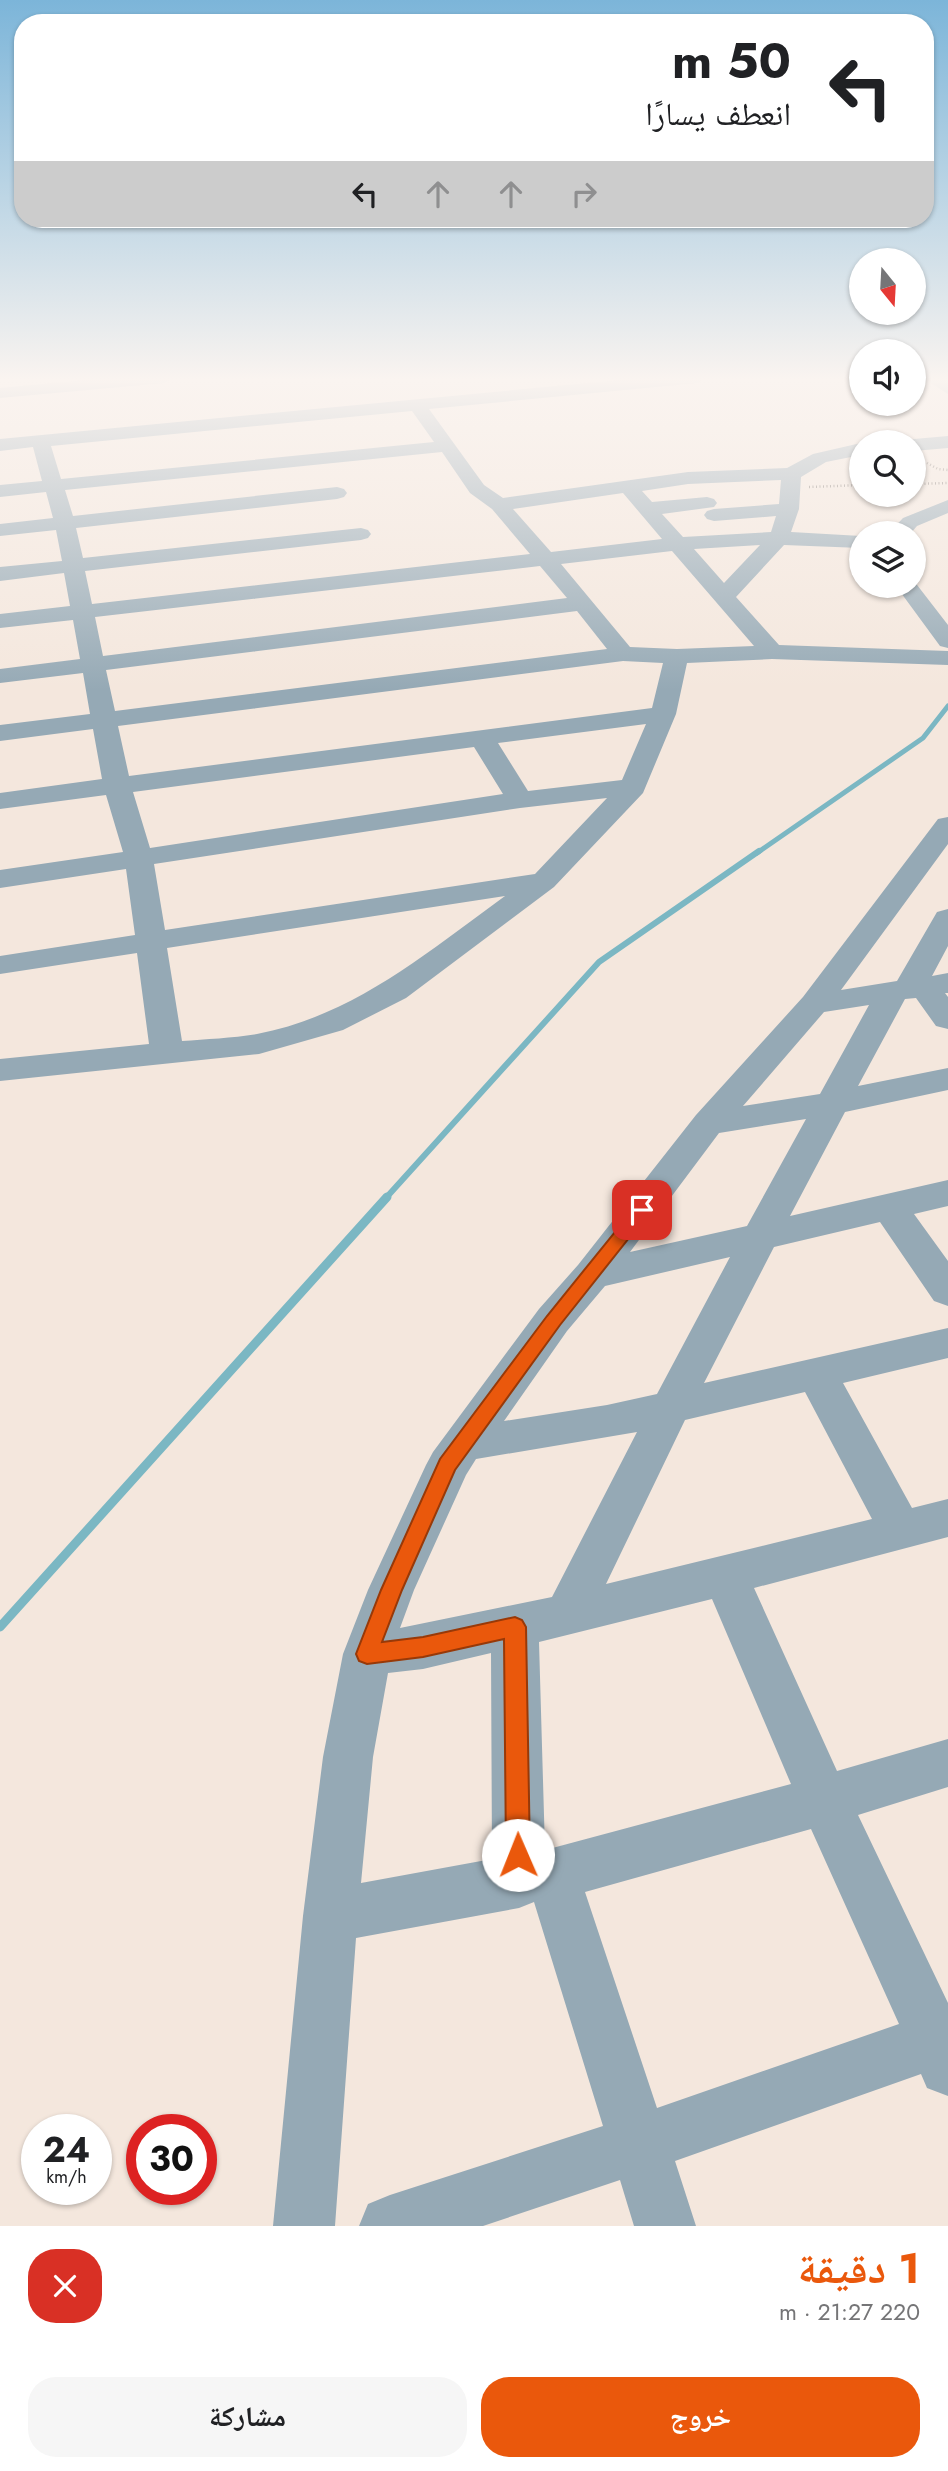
<!DOCTYPE html>
<html lang="ar">
<head>
<meta charset="utf-8">
<style>
  :root { --surface:#fff; --page:#f6f6f6; --text:#202124; --muted:#757577; --accent:#ea580c }
  body { margin:0; font-family:Jost,"Noto Naskh Arabic",sans-serif; background:var(--page); color:var(--text); direction:rtl; height:100vh; display:flex; flex-direction:column; font-size:26px; white-space:nowrap }
  * { box-sizing:border-box; margin:0 }
  p { font-size:23px; color:var(--muted) }
  .icon { flex:none; width:38px; height:38px; fill:none; stroke:currentColor; stroke-width:2; stroke-linecap:round; stroke-linejoin:round }
  .map { position:relative; height:2226px; overflow:hidden; direction:ltr }
  .details { display:flex; flex-direction:column; background:var(--surface); flex:1 }
  .details>* { flex:none }
  .hud { position:absolute; left:14px; top:14px; width:920px; height:214px; border-radius:28px; box-shadow:0 2px 5px #0004; direction:rtl; background:#fff; color:var(--text); overflow:hidden }
  .needle { width:46px; rotate:162deg }
  .fabs { position:absolute; left:849px; top:248px; display:grid; gap:14px }
  .fabs a { display:grid; place-items:center; width:77px; height:77px; border-radius:50%; background:var(--surface); box-shadow:0 2px 5px #0004; font-size:35px }
  .speed { position:absolute; left:21px; top:2114px; display:flex; gap:14px; font-size:35px; font-weight:700; text-align:center }
  .speed>* { display:grid; place-content:center; width:91px; height:91px; border-radius:50%; background:var(--surface); box-shadow:0 2px 5px #0004; line-height:1 }
  .speed small { font-size:18px; font-weight:400 }
  .speed .limit { border:10px solid #d22; background:#fff; color:#111 }
  .pin { position:absolute; display:grid; place-items:center; width:60px; height:60px; color:#fff; margin:-30px; border-radius:14px; box-shadow:0 4px 10px #0006 }
  .me { position:absolute; width:77px; margin:-38px; rotate:359deg; stroke-linejoin:round; filter:drop-shadow(0 0 5px #0008) }
  .turn { display:flex; align-items:center; gap:24px; height:147px; padding:0 28px; font-size:32px }
  .turn .icon { width:91px; height:91px; stroke-width:2.5 }
  .turn b { display:block; font-size:49px; line-height:60px }
  .lanes { display:flex; align-items:center; height:66px; padding:0 28px; background:#0003; justify-content:center; gap:35px; direction:ltr }
  .lanes .off { opacity:.35 }
  .round { display:grid; place-items:center; flex:none; width:74px; height:74px; border-radius:28px; background:var(--page) }
  .overview { display:flex; align-items:center; justify-content:space-between; height:119px; padding:0 28px }
  h1 { font-size:42px; font-weight:700; line-height:52px; color:var(--accent) }
  .button { display:flex; gap:14px; margin-top:auto; padding:14px 28px }
  .button a { flex:1; height:80px; border-radius:28px; background:var(--accent); color:#fff; font-size:28px; font-weight:700; line-height:80px; text-align:center }
  .button a+a { background:var(--page); color:var(--text) }
  .map>svg:first-child { display:block }
  .lines { fill:none; stroke-linecap:round; stroke-linejoin:round }
  .stream-far2 { stroke:#7bb7c3; stroke-width:5 }
  .stream-far1 { stroke:#7bb7c3; stroke-width:6 }
  .stream { stroke:#7bb7c3; stroke-width:9 }
  .path { stroke:#7f7770; stroke-width:2.5; stroke-dasharray:1 2.5; stroke-linecap:butt }
  .minor { fill:#95a9b5; fill-rule:evenodd }
  .route { fill:#ea580c; stroke:#983908; stroke-width:2 }
</style>
</head>
<body>
<div class="map">
<svg width="948" height="2226" viewBox="0 0 948 2226">
  <rect width="100%" height="100%" fill="#f4e7dd"/>
  <g class="lines">
    <path class="stream-far2" d="M 757,853 L 923,738 L 948,706"/>
    <path class="stream-far1" d="M 385,1199 L 599,962 L 759,851"/>
    <path class="stream" d="M 0,1627 L 387,1197"/>
    <path class="path" d="M 927,463 L 938,469 L 948,470
      M 914,484 L 948,483
      M 809,487 L 861,485"/>
    <path class="minor" d="M 104,378 L 173,378 L 165,383 L 0,398 L 0,388 Z
      M 640,378 L 706,378 L 698,383 L 429,409 L 484,485 L 503,498 L 688,472 L 787,468 L 813,454 L 861,443 L 861,455 L 826,462 L 801,477 L 799,509 L 791,532 L 861,536 L 861,548 L 784,545 L 736,597 L 779,645 L 948,651 L 948,665 L 772,659 L 687,663 L 676,714 L 643,793 L 554,887 L 406,998 L 343,1030 L 259,1054 L 0,1081 L 0,1059 L 149,1044 L 137,953 L 0,974 L 0,956 L 135,935 L 126,869 L 0,888 L 0,870 L 123,852 L 106,795 L 0,809 L 0,793 L 102,779 L 93,729 L 0,741 L 0,725 L 90,714 L 83,673 L 0,683 L 0,669 L 80,659 L 73,620 L 0,628 L 0,614 L 70,606 L 64,573 L 0,581 L 0,567 L 62,561 L 56,530 L 0,536 L 0,524 L 53,518 L 46,492 L 0,497 L 0,485 L 42,481 L 33,447 L 0,451 L 0,439 ZM 412,411 L 434,442 L 61,479 L 51,446 ZM 442,452 L 470,493 L 492,509 L 530,554 L 92,604 L 85,571 L 361,540 L 368,538 L 371,534 L 368,530 L 361,528 L 83,558 L 76,528 L 337,499 L 344,497 L 347,493 L 344,489 L 337,487 L 73,516 L 65,490 ZM 781,480 L 779,504 L 714,509 L 707,511 L 704,515 L 707,519 L 714,521 L 776,516 L 771,532 L 683,537 L 662,514 L 714,507 L 717,503 L 714,499 L 707,497 L 652,502 L 642,491 L 688,484 ZM 623,493 L 662,539 L 551,552 L 513,509 ZM 760,545 L 724,583 L 694,549 ZM 672,551 L 754,646 L 677,649 L 630,647 L 561,564 ZM 540,566 L 567,598 L 103,656 L 95,617 ZM 577,611 L 607,649 L 115,711 L 106,670 ZM 623,661 L 663,663 L 652,708 L 129,776 L 118,726 ZM 646,724 L 622,780 L 528,791 L 498,743 ZM 474,747 L 503,794 L 150,848 L 133,792 ZM 607,798 L 535,874 L 165,930 L 154,864 L 520,808 ZM 505,896 C 428,952 353,1016 257,1034 C 233,1038 206,1039 182,1041 L 167,948 Z
      M 923,378 L 943,378 L 948,381 L 948,394 Z
      M 948,436 L 948,448 L 914,451 L 914,443 L 906,443 L 914,439 Z
      M 948,500 L 948,513 L 917,526 L 910,534 L 888,534 L 903,518 Z
      M 914,581 L 948,625 L 948,648 L 940,646 L 896,586 L 914,586 Z
      M 948,817 L 948,844 L 841,990 L 897,981 L 937,912 L 948,909 L 948,946 L 932,976 L 948,973 L 948,993 L 945,993 L 948,997 L 948,1029 L 936,1026 L 916,998 L 905,999 L 858,1086 L 948,1068 L 948,1090 L 845,1112 L 790,1216 L 948,1180 L 948,1206 L 914,1214 L 948,1261 L 948,1306 L 934,1301 L 880,1222 L 774,1247 L 704,1383 L 948,1328 L 948,1358 L 843,1383 L 912,1508 L 948,1499 L 948,1537 L 754,1588 L 837,1771 L 948,1739 L 948,1787 L 858,1815 L 948,2003 L 948,2096 L 927,2088 L 921,2074 L 675,2161 L 696,2226 L 634,2226 L 620,2180 L 483,2226 L 359,2226 L 368,2204 L 390,2195 L 603,2126 L 534,1902 L 519,1908 L 356,1938 L 335,2226 L 273,2226 L 303,1916 L 323,1757 L 343,1654 L 368,1590 L 426,1465 L 433,1452 L 539,1309 L 578,1265 L 696,1115 L 803,997 L 938,819 ZM 869,1005 L 820,1094 L 743,1106 L 824,1012 ZM 806,1119 L 747,1226 L 630,1252 L 719,1133 ZM 730,1257 L 657,1394 L 607,1405 L 504,1421 L 567,1331 L 605,1286 ZM 805,1392 L 872,1519 L 606,1584 L 685,1420 ZM 637,1432 L 552,1597 L 400,1628 L 414,1590 L 466,1475 L 476,1459 ZM 712,1599 L 791,1784 L 545,1850 L 539,1642 ZM 491,1653 L 492,1859 L 361,1883 L 373,1757 L 388,1673 L 423,1669 ZM 811,1829 L 899,2024 L 657,2108 L 585,1892 Z"/>
  </g>
  <linearGradient id="sky" x2="0" y2="1"><stop stop-color="#7cb5d9"/><stop offset="0.55" stop-color="#faf4f0"/><stop offset="1" stop-color="#faf4f0" stop-opacity="0"/></linearGradient>
  <rect width="948" height="690" fill="url(#sky)"/>
  <path class="route" d="M 642,1204 L 648,1206 L 650,1210 L 648,1214 L 560,1325 L 455,1470 L 402,1590 L 382,1642 L 423,1637 L 515,1617 L 522,1620 L 526,1627 L 530,1855 L 527,1864 L 518,1867 L 510,1864 L 506,1855 L 504,1639 L 423,1657 L 367,1664 L 359,1661 L 356,1654 L 381,1590 L 440,1459 L 547,1316 L 636,1206 Z"/>
</svg>
<div class="fabs">
<a><svg class="needle" viewBox="-14 -14 28 28"><path d="M0-13l5 13h-10z" fill="#e53935"/><path d="M0 13l5-13h-10z" fill="#757577"/></svg></a>
<a><svg class="icon" aria-label="sound" viewBox="0 0 24 24"><path d="M4 9h4l5-4v14l-5-4H4zM17 9q2 3 0 6"/></svg></a>
<a><svg class="icon" aria-label="search" viewBox="0 0 24 24"><circle cx="10" cy="10" r="6"/><path d="M15 15l6 6"/></svg></a>
<a><svg class="icon" aria-label="layers" viewBox="0 0 24 24"><path d="M12 4l9 5-9 5-9-5zM3 14l9 5 9-5"/></svg></a>
</div>
<div class="speed"><div>24<small>km/h</small></div><div class="limit">30</div></div>
<div class="pin" style="left:642px;top:1210px;background:#d93025"><svg class="icon" aria-label="arrive" viewBox="0 0 24 24"><path d="M6 21V4h12l-3 4 3 4H6"/></svg></div>
<svg class="me" style="left:518px;top:1855px" viewBox="-20 -20 40 40"><circle r="19" fill="#fff"/><path d="M0-13L10 11 0 6-10 11z" fill="#ea580c"/></svg>
<div class="hud">
<div class="turn"><svg class="icon" aria-label="left" viewBox="0 0 24 24"><path d="M17 20v-9H6M10 6l-5 5 5 5"/></svg><div><b>50 m</b>انعطف يسارًا</div></div>
<div class="lanes"><svg class="icon" aria-label="left" viewBox="0 0 24 24"><path d="M17 20v-9H6M10 6l-5 5 5 5"/></svg><svg class="icon off" aria-label="ahead" viewBox="0 0 24 24"><path d="M12 20V5M6 11l6-6 6 6"/></svg><svg class="icon off" aria-label="ahead" viewBox="0 0 24 24"><path d="M12 20V5M6 11l6-6 6 6"/></svg><svg class="icon off" aria-label="right" viewBox="0 0 24 24"><path d="M7 20v-9h11M14 6l5 5-5 5"/></svg></div>
</div>
</div>
<section class="details">
<div class="overview"><div><h1>1 دقيقة</h1><p>220 m · 21:27</p></div><a class="round" style="background:#d93025;color:#fff"><svg class="icon" aria-label="close" viewBox="0 0 24 24"><path d="M6 6l12 12M18 6L6 18"/></svg></a></div>
<div class="button"><a>خروج</a><a>مشاركة</a></div>
</section>
</body>
</html>
